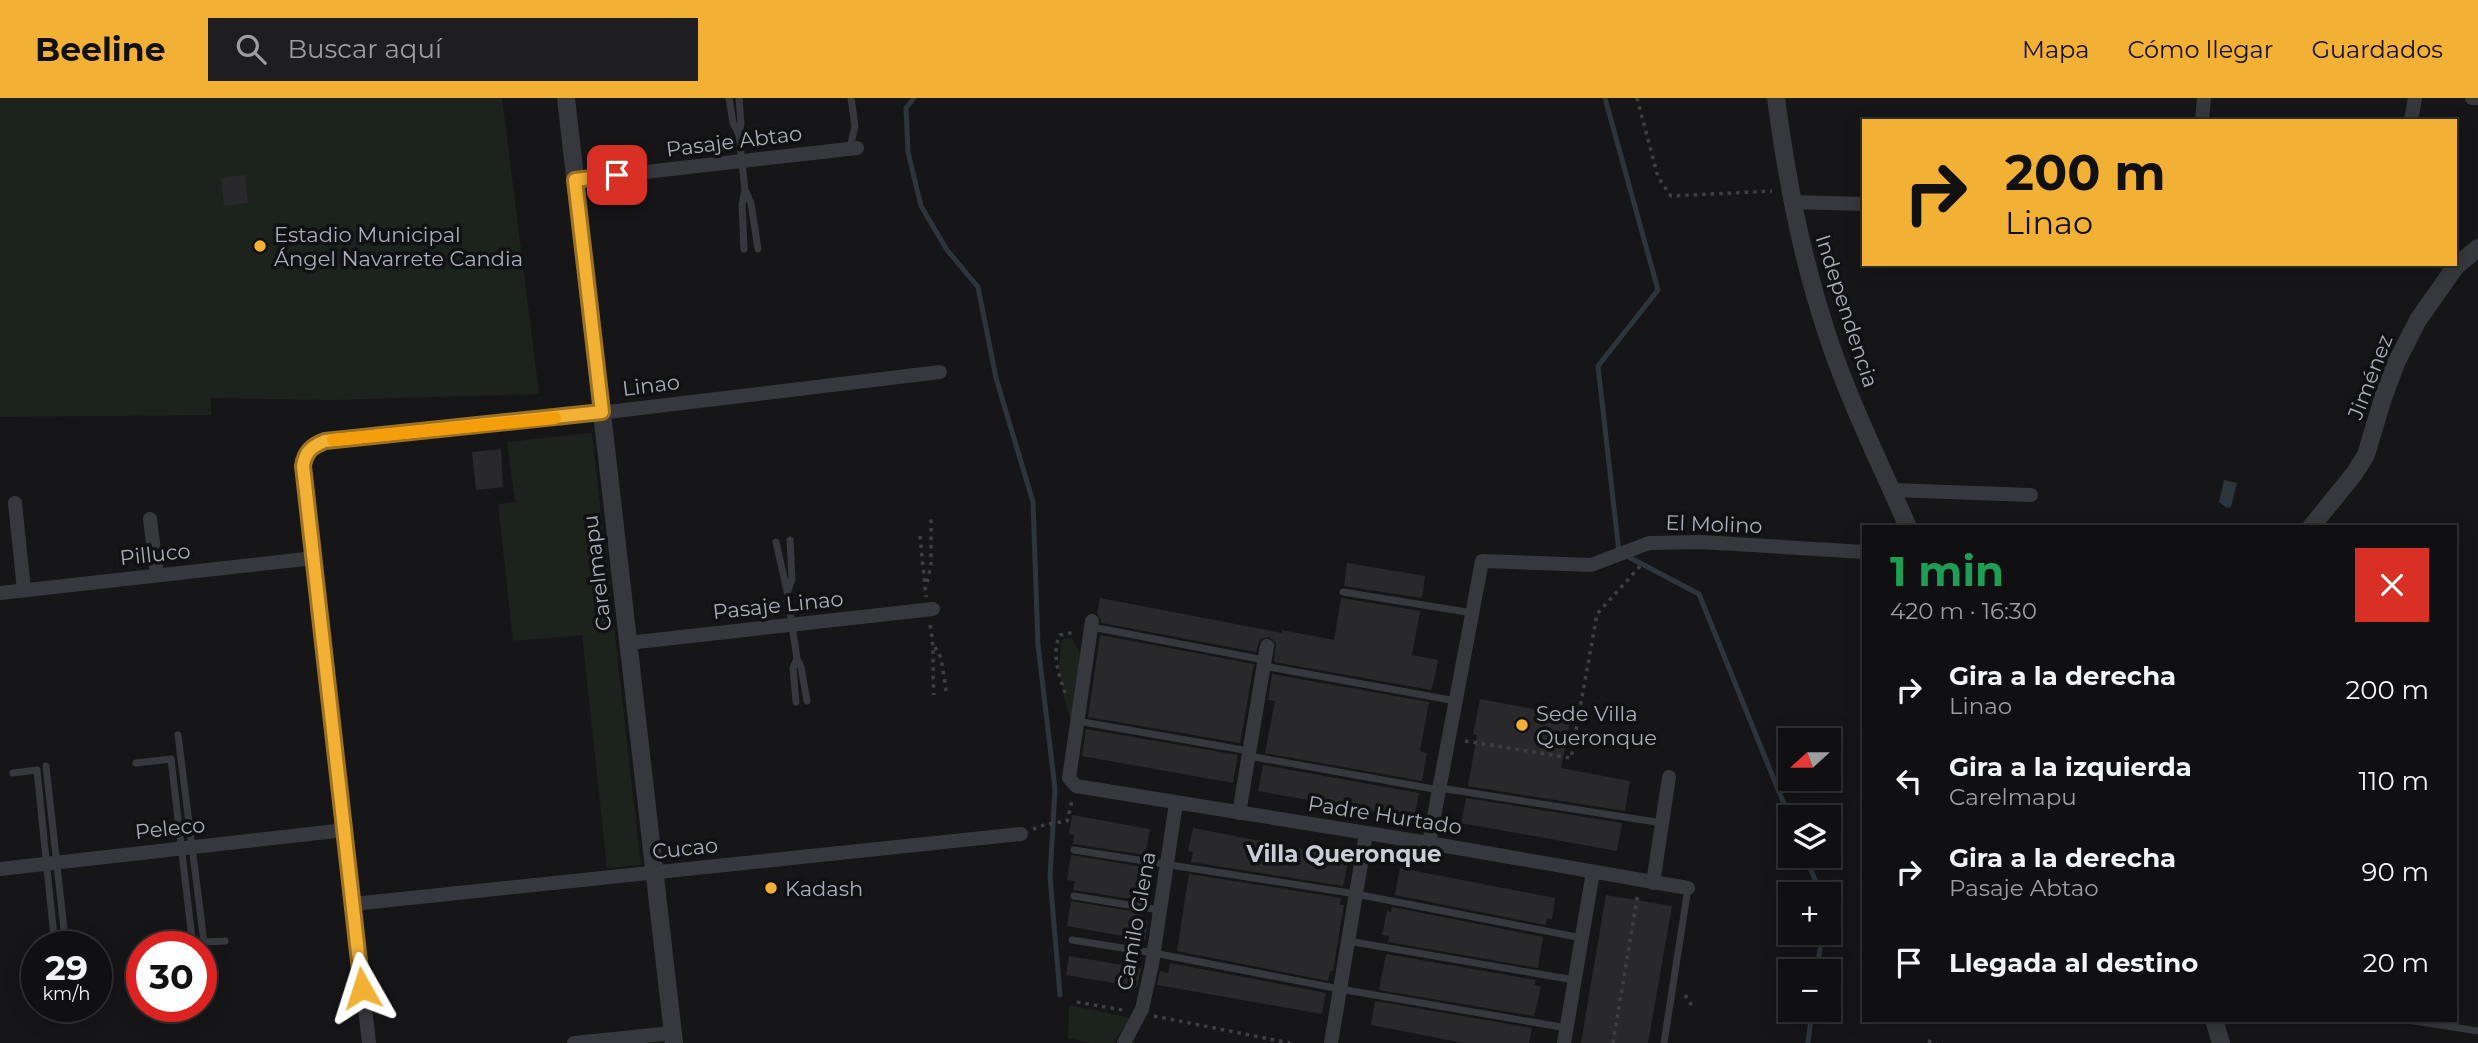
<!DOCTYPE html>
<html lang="es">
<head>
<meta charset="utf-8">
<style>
  :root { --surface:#101012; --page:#1e1e20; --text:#f1f3f6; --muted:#9c9d9f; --line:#303032; --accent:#f2b134 }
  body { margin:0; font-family:Montserrat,sans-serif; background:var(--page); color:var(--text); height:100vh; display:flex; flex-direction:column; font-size:26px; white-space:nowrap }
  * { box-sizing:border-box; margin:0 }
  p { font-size:23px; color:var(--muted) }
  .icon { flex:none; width:38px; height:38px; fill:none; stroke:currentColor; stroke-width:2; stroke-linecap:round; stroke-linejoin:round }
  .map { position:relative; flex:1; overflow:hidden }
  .side { position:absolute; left:1862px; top:427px; width:595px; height:497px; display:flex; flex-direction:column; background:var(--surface); border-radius:0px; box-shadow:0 4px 18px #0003,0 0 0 2px var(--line) }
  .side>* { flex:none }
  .banner { position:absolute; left:1862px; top:21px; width:595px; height:147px; border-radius:0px; box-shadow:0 4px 18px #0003,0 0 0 2px var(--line); background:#f2b134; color:#111; overflow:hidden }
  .needle { width:46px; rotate:249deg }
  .fabs { position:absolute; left:1778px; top:630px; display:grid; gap:14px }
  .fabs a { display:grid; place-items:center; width:63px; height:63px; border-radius:0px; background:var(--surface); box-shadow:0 4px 18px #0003,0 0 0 2px var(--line); font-size:35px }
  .speed { position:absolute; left:21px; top:833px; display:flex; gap:14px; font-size:35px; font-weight:700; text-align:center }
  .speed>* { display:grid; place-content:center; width:91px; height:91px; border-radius:50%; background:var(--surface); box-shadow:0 4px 18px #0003,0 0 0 2px var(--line); line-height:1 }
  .speed small { font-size:18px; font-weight:400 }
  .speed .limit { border:10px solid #d22; background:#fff; color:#111 }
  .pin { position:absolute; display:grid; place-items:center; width:60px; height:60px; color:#fff; margin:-30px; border-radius:14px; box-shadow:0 4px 10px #0006 }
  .me { position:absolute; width:77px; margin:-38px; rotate:354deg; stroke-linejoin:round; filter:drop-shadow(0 0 5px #0008) }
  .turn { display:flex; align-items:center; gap:24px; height:147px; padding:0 28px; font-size:32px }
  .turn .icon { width:91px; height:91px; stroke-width:2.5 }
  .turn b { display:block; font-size:49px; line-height:60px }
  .round { display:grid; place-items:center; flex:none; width:74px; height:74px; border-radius:0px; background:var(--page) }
  .summary { display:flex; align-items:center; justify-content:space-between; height:119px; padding:0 28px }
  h1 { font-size:42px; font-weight:700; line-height:52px; color:#1e9e55 }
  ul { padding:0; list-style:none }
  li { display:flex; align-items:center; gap:21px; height:91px; padding:0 28px }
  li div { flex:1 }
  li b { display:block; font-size:26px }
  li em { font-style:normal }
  header { display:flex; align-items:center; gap:42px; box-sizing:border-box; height:98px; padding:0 35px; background:var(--accent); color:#111 }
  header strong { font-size:33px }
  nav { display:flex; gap:38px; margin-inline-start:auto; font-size:24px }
  .search { width:490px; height:63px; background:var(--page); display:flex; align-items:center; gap:18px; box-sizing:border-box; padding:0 24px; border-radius:0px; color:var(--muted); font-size:26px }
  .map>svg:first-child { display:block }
  .green { fill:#1c231d }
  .water { fill:#2c353c }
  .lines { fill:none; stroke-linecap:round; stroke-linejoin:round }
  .stream { stroke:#2c353c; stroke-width:5 }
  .building { fill:#29292c }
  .path { stroke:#3d3f44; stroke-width:3.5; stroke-dasharray:3.5 5; stroke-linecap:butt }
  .service { stroke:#37383d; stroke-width:7 }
  .minor { stroke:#37383d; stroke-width:14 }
  .tertiary { stroke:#37383d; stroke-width:18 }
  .route-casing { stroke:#9d7322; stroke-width:18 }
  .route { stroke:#f2b134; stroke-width:12 }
  .slow { stroke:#f59e0b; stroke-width:12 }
  .poi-dot { fill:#f2b134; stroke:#111113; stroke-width:2.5 }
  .labels { text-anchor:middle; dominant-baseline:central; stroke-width:7; stroke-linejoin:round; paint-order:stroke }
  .street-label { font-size:21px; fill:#a8adb8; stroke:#111113 }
  .poi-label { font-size:21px; fill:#a8adb8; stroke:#111113; text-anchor:start }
  .neighbourhood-label { font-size:23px; font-weight:bold; fill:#c9ccd4; stroke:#111113 }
</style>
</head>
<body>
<header>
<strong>Beeline</strong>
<div class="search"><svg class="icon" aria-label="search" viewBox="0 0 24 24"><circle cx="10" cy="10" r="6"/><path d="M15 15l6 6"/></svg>Buscar aquí</div>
<nav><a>Mapa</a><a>Cómo llegar</a><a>Guardados</a></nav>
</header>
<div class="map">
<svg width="2478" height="945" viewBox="0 0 2478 945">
  <rect width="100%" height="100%" fill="#161618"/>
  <path class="green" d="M 0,0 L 502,0 L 539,296 L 333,302 L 211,300 L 211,317 L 0,319 Z
    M 592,335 L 641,767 L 607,770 L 582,537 L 513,543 L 498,406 L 515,404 L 507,344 Z
    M 1072,540 L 1079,553 L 1080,562 L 1072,626 C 1064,601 1054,567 1063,541 Z
    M 1069,907 L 1130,920 L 1113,945 L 1092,945 L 1068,940 Z"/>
  <path class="water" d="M 2224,382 L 2237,385 L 2231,409 L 2227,410 L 2219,404 Z"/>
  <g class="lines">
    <path class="stream" d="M 914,0 L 906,10 L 908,54 L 921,108 L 947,152 L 978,189 L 996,280 L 1033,404 L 1038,547 L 1055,691 L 1050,779 L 1060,897
      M 1605,0 L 1658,192 L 1598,268 L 1619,454 L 1699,496 L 1790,721
      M 1805,758 L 1821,796
      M 1817,873 L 1822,835
      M 1808,945 L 1812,912"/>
  </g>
  <path class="building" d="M 245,77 L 248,105 L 224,108 L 221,80 Z
    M 501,351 L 503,389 L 476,392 L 472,354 Z
    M 1347,465 L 1425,478 L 1422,500 L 1344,488 Z
    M 1100,500 L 1282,535 L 1282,532 L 1334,542 L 1341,500 L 1420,513 L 1412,557 L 1438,562 L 1434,583 L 1431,592 L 1274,564 L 1276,545 L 1269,539 L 1260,541 L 1256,554 L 1102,525 L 1097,515 Z
    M 1100,537 L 1254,566 L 1240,645 L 1088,619 Z
    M 1272,576 L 1429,604 L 1420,653 L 1427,655 L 1422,683 L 1265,655 L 1275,603 L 1268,602 Z
    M 1480,601 L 1571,618 L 1561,670 L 1630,683 L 1625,713 L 1468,688 L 1477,637 L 1473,636 Z
    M 1086,631 L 1238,657 L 1233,685 L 1082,658 Z
    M 1263,667 L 1419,695 L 1414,721 L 1258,693 Z
    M 1466,700 L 1622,725 L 1617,753 L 1461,725 Z
    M 1072,717 L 1150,731 L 1145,757 L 1073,746 L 1074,737 L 1069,736 Z
    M 1193,730 L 1349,760 L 1343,788 L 1191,764 L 1193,754 L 1188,753 Z
    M 1071,757 L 1143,769 L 1142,775 L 1148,776 L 1144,803 L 1073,792 L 1075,783 L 1067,782 Z
    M 1400,770 L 1555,800 L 1552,821 L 1547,820 L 1546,827 L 1395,797 Z
    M 1189,776 L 1341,800 L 1340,807 L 1344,807 L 1333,873 L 1330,873 L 1328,883 L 1177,853 Z
    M 1606,797 L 1672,808 L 1648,945 L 1581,945 Z
    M 1071,803 L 1142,815 L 1141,821 L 1148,823 L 1145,842 L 1067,828 Z
    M 1392,809 L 1543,839 L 1538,870 L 1388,844 L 1389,838 L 1382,837 L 1387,813 L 1391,814 Z
    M 1386,856 L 1536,882 L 1534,887 L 1541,889 L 1534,918 L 1379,892 Z
    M 1069,858 L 1141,870 L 1137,889 L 1066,877 Z
    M 1170,865 L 1326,895 L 1322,916 L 1157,887 L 1160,873 L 1168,875 Z
    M 1375,903 L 1532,930 L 1529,945 L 1464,945 L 1371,927 Z"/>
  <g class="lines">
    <path class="path" d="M 1637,0 L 1658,79 L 1671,98 L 1772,93
      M 920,438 L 926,499
      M 927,484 L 931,467 L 931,419
      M 930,527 C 935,550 932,573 934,597
      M 935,549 L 941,560 L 947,598
      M 1065,595 C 1059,577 1051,555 1060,537 L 1076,534
      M 1465,643 L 1571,660 L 1597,516 L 1642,466
      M 1033,731 L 1047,726 L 1067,723 L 1072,703
      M 1685,897 L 1694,911
      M 1077,904 L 1123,912
      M 1154,918 L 1290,945
      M 1928,943 L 1937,945
      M 1613,945 L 1638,795"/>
    <path class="service" d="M 729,0 L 733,25 L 739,37 L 745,92 L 742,107 L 744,151
      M 739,36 L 741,25 L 739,0
      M 850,50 L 855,28 L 851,0
      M 745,92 L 751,105 L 758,151
      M 776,444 L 787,493 L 797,561 L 801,569 L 807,603
      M 788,493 L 792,481 L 790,442
      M 1343,494 L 1473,515
      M 1092,529 L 1264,562
      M 1264,568 L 1456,603
      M 796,604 L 793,570 L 797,561
      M 1077,623 L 1249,653
      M 178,637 L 204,844 L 225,843
      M 1249,658 L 1439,692
      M 136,665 L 171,661 L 193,849
      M 46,668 L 66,849
      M 13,675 L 37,672 L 55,849
      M 1440,690 L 1662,725
      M 1074,752 L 1356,796 L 1582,840
      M 1074,798 L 1159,812
      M 1072,842 L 1154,855 L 1340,891 L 1567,930
      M 1348,843 L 1574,882
      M 2408,922 L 2478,933
      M 1664,945 L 1688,790"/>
    <path class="minor" d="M 2472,0 L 2478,0
      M 2202,23 L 2204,0
      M 2411,23 L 2415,0
      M 575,82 L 857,50
      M 1791,104 L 1864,106
      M 1892,392 L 2031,397
      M 15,405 L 24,492
      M 150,421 L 157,477
      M 0,495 L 314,460
      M 1092,523 L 1069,680 L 1076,688 L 1429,745 L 1688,790
      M 628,545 L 933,511
      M 1239,715 L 1267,548
      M 1429,745 L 1482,463 L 1591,467 L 1649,445 L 1701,444 L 1864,454
      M 0,771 L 345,732
      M 1653,785 L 1669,679
      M 353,806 L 1021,736
      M 369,945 L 303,368 L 307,353 L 325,343 L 558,320 L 940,274
      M 574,945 L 673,935
      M 1124,945 L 1142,911 L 1152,866 L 1176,705
      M 1331,945 L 1366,736
      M 1564,945 L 1593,774"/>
    <path class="tertiary" d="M 566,0 L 674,945
      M 1776,0 C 1787,82 1801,157 1827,236 C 1849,303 1880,365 1908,429
      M 2311,429 L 2354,376 L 2366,357 L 2383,300 L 2396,265 L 2418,222 L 2456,168 L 2478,150
      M 2214,922 L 2221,945"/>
  </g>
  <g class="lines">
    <g class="route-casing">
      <path id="route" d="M 362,890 L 303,368 C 305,354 312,348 325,343 L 602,314 L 575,82 L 617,77"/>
    </g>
    <use href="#route" class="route"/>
    <path class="slow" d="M 333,342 L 555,320"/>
  </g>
  <g class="poi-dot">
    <circle cx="260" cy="148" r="7"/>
    <circle cx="1522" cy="627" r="7"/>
    <circle cx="771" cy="790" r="7"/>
  </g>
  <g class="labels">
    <g class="street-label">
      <text transform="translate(734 43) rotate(-7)">Pasaje Abtao</text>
      <text transform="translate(1847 213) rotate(72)">Independencia</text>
      <text transform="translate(2370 279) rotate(-69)">Jiménez</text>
      <text transform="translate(651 287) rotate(-7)">Linao</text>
      <text transform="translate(1714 426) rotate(2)">El Molino</text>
      <text transform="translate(155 456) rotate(-6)">Pilluco</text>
      <text transform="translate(597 475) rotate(-97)">Carelmapu</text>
      <text transform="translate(778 507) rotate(-6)">Pasaje Linao</text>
      <text transform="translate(1385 717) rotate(9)">Padre Hurtado</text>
      <text transform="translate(170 730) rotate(-6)">Peleco</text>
      <text transform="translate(685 750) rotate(-6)">Cucao</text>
      <text transform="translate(1136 823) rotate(-80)">Camilo Glena</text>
    </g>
    <g class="poi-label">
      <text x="274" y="136">Estadio Municipal<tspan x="274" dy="24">Ángel Navarrete Candia</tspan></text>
      <text x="1536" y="615">Sede Villa<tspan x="1536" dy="24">Queronque</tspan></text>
      <text x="785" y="790">Kadash</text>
    </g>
    <g class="neighbourhood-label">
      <text x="1344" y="756">Villa Queronque</text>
    </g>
  </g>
</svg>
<div class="fabs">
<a><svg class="needle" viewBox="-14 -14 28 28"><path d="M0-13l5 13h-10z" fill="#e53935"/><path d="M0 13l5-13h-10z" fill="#9c9d9f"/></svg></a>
<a><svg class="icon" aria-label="layers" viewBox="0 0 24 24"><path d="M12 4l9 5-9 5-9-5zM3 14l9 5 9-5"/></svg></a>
<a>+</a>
<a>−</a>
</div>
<div class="speed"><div>29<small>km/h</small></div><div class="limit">30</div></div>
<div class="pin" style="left:617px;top:77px;background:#d93025"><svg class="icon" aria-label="arrive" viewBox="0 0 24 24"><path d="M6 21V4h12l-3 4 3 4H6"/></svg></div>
<svg class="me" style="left:362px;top:890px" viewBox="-20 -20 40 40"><path d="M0-17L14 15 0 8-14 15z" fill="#f2b134" stroke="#fff" stroke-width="4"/></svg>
<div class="banner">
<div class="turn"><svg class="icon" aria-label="right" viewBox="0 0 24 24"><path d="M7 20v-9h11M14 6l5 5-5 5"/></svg><div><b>200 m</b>Linao</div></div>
</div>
<section class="side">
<div class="summary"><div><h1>1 min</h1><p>420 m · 16:30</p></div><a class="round" style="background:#d93025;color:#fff"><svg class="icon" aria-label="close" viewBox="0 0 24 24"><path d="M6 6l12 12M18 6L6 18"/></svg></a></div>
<ul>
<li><svg class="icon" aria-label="right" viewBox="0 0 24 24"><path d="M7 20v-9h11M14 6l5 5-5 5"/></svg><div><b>Gira a la derecha</b><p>Linao</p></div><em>200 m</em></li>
<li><svg class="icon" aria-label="left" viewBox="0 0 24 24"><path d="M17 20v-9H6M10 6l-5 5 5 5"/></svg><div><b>Gira a la izquierda</b><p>Carelmapu</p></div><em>110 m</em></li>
<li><svg class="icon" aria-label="right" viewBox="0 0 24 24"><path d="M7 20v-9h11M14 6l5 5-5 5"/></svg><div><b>Gira a la derecha</b><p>Pasaje Abtao</p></div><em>90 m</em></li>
<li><svg class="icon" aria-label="arrive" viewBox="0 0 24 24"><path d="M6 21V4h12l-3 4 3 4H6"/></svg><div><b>Llegada al destino</b></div><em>20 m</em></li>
</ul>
</section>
</div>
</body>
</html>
